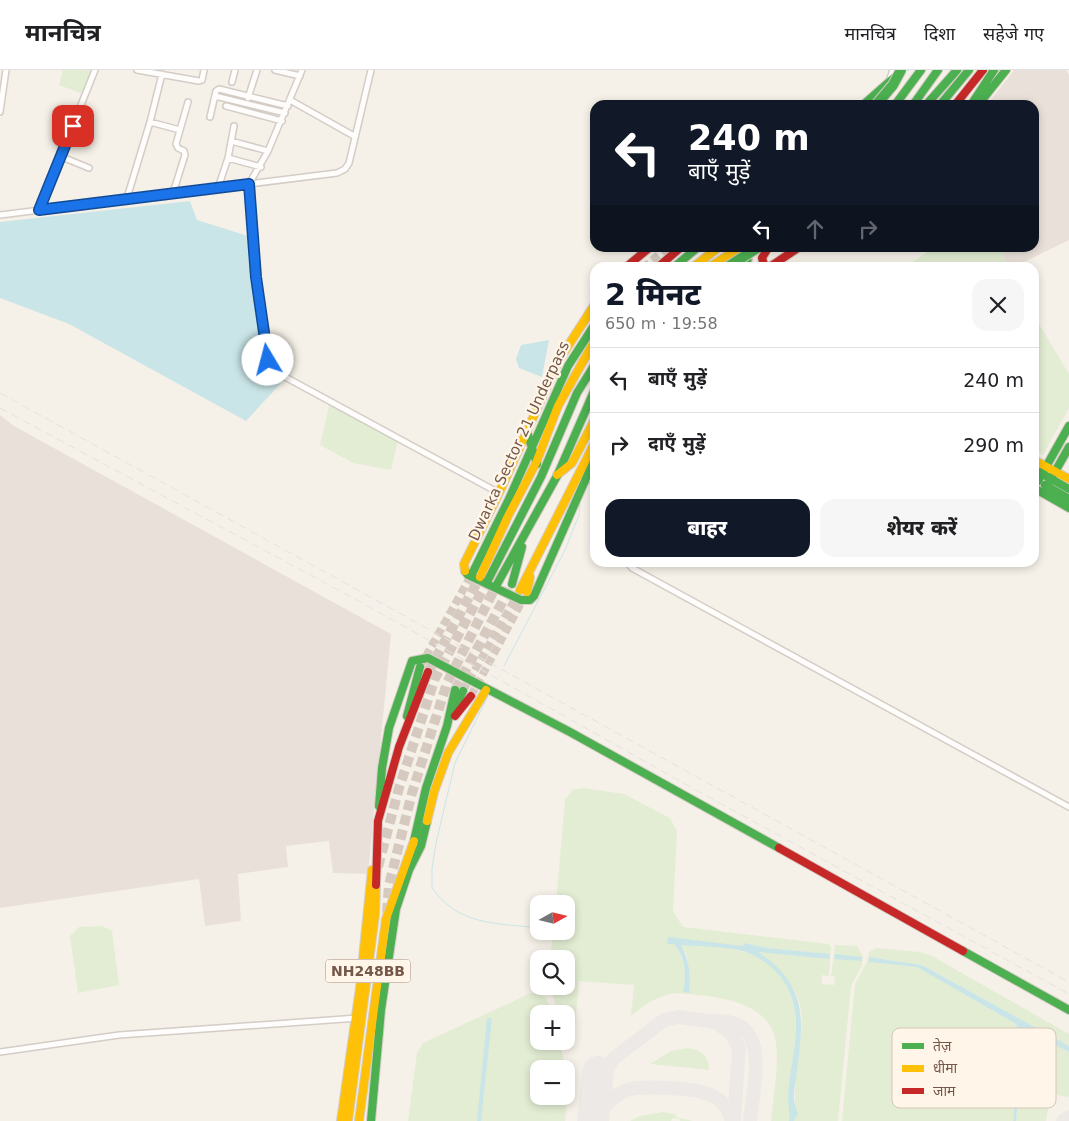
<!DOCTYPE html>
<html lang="hi">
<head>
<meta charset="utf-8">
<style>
  :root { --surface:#fff; --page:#f6f6f6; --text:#202124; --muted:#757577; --line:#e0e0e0; --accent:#111827 }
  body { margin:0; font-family:"DejaVu Sans","Noto Sans Devanagari",sans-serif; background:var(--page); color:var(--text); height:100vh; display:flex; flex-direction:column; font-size:19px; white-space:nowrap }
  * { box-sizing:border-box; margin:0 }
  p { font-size:16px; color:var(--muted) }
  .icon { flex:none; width:28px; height:28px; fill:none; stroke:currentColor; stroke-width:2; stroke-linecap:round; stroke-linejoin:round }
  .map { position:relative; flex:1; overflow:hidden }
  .details { position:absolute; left:590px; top:192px; width:449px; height:305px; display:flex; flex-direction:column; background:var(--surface); border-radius:15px; box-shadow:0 2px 8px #0003 }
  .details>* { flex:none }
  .banner { position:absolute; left:590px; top:30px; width:449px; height:152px; border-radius:15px; box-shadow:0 2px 8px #0003; background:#111827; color:#fff; overflow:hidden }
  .needle { width:32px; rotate:82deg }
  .controls { position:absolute; left:530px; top:825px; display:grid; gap:10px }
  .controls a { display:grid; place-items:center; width:45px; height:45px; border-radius:10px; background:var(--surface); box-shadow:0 2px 8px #0003; font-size:25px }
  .pin { position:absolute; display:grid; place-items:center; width:42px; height:42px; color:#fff; margin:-21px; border-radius:10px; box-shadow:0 2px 8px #0006 }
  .me { position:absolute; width:55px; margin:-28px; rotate:352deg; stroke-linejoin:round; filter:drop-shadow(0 0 4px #0008) }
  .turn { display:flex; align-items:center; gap:18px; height:105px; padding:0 15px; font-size:22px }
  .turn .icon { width:65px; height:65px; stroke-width:2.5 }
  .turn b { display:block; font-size:35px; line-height:42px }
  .lanes { display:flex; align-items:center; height:48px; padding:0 15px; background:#0003; justify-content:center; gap:25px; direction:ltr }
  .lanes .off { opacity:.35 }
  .round { display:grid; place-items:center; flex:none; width:52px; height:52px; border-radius:15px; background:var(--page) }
  .head { display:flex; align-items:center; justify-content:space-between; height:85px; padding:0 15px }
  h1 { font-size:30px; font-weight:800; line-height:38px; color:var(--accent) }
  .cta { display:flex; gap:10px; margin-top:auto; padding:10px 15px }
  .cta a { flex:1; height:58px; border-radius:15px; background:var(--accent); color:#fff; font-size:20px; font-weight:800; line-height:58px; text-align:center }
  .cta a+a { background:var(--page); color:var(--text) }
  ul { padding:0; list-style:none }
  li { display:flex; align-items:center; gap:15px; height:65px; padding:0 15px; border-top:1px solid var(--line) }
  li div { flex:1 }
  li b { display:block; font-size:19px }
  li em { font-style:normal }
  header { display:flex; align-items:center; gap:30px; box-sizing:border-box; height:70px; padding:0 25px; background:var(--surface); border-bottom:1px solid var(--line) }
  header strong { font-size:24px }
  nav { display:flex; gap:28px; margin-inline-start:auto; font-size:18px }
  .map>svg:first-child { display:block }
  .industrial { fill:#e9e1d9 }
  .green { fill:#e2edd3; fill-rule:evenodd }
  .water { fill:#cae5e7 }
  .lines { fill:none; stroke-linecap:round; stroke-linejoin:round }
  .stream { stroke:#cae5e7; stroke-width:1 }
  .taxiway { stroke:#ede9e6; stroke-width:14 }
  .runway { stroke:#ede9e6; stroke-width:32 }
  .secondary-tunnel { stroke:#d6cac0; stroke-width:8; stroke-dasharray:8 4; stroke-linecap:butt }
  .highway-tunnel { stroke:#d6cac0; stroke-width:10; stroke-dasharray:10 5; stroke-linecap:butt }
  .street-casing { stroke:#d4ccc6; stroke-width:8 }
  .fast-casing { stroke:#d5ccc5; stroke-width:10 }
  .slow-casing { stroke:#d5ccc5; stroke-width:10 }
  .jam-casing { stroke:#d5ccc5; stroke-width:10 }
  .street { stroke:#fefdfc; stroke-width:5 }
  .fast { stroke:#4caf50; stroke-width:8 }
  .slow { stroke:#ffc107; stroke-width:8 }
  .jam { stroke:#c62828; stroke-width:8 }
  .rail { stroke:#e4e1e4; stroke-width:1; stroke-dasharray:8 5; stroke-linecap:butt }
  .fast-bridge-casing { stroke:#d5ccc5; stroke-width:12; stroke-linecap:butt }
  .fast-bridge { stroke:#4caf50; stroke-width:10 }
  .route-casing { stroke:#114b97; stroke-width:12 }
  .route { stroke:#1a73e8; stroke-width:9 }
  .labels { text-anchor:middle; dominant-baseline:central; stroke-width:4.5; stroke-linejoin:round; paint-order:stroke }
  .shield { fill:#fff6e9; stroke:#9e8778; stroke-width:1 }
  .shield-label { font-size:14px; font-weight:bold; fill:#745748 }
  .street-label { font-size:15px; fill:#745748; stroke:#fff6e9 }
  .key { fill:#fff6e9; stroke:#d5c6b9; stroke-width:1 }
  .key-label { font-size:14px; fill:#745748 }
</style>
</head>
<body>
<header>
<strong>मानचित्र</strong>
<nav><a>मानचित्र</a><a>दिशा</a><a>सहेजे गए</a></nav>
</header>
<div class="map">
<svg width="1069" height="1051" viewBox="0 0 1069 1051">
  <rect width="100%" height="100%" fill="#f6f1e8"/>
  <path class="industrial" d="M 1014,0 L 1066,0 L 1069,5 L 1069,170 L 1014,197 L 1006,197 L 1002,178 L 1034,178 L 1034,35 L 987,35 Z
    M 0,345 L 14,356 L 391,564 L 368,804 L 333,803 L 329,771 L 286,776 L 288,797 L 238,804 L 241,851 L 205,856 L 199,809 L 0,838 Z"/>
  <path class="green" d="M 63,0 L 95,0 L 85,25 L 59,15 Z
    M 927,178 L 1002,178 L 1006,197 L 905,197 L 929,181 Z
    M 1034,246 L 1069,304 L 1069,338 L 1043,385 L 1034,380 Z
    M 330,332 L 398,370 L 391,400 L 353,393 L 320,375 Z
    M 583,718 L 624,724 L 670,748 L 677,761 L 673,841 L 683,857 L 829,874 L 831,877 L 829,906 L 822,905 L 822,914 L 834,915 L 835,906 L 831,906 L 835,875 L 857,876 L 863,886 L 862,896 L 851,916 L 838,1051 L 794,1051 C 796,1036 794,1022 796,1006 C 804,944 812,922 757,882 L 829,889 L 829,884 L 767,878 L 744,873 L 743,876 L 674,874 C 685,890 686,903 683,922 L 689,923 L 687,885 L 680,875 C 703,877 730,876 751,884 C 811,908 795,968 789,1017 C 788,1029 790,1040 789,1051 L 771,1051 C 773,1026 779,999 776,974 C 771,928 710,926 675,923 C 657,926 645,934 631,946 L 634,915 L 579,911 L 573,976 C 563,970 566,954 566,944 L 558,944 L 550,916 L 566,916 L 566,889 L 550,889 L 553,861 L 566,861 L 566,834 L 556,834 L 565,730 L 572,720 Z
    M 102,856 L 112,861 L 119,915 L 78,923 L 70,866 L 79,857 Z
    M 876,878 L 920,882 L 932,886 L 1069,964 L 1069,976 L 922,895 L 870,887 L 870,892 L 917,897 L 1016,954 L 1021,968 L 1013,1051 L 842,1051 L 855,914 L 867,892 L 869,882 Z
    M 531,923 C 546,922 548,931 552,944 L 539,944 L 539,971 L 559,971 L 567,1003 L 570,1004 L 565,1051 L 408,1051 L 417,983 L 423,973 ZM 539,999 L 566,999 L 566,1026 L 539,1026 Z
    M 1022,958 L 1069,982 L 1069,1027 L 1050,1024 L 1046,1051 L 1016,1051 L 1024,968 Z
    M 688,978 C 702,981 709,985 709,1000 L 650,994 L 671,981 Z
    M 663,1042 L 675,1044 L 676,1047 L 693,1051 L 680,1051 L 680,1049 L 672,1048 L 671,1051 L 630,1051 L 640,1046 Z"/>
  <path class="water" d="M 190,131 L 197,150 L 248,166 L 263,292 L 270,302 L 283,311 L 246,351 L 69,254 L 0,228 L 0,152 Z
    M 549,270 L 542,307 L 519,298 L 516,289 L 521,275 Z
    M 668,867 L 743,876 L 744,873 L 767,878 L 830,884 L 829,889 L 758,882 C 811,917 803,954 796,1009 C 794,1021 792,1032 798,1043 L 794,1051 L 789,1051 C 790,1042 788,1035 788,1025 C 791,984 808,941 780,906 C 771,895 759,887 746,882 C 726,876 702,877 681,875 C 689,891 691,903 689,923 L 683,922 C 686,904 686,889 674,874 L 667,874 Z
    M 835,884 L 862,887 L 862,891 L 834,889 Z
    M 869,887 L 922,895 L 1069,976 L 1069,982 L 1022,959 L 1024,967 L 1016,1051 L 1013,1051 L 1021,968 L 1016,954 L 917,897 L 869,892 Z
    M 487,948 L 492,948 L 481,1051 L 477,1051 Z"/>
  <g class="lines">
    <path class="stream" d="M 905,3 L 909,0
      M 504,596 L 565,480 L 579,445 L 580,433
      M 499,606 L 499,605
      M 488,626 L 455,693 L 436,773 L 432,798 L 432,818 C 459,856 497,853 539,858"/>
    <path class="taxiway" d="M 716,951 C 773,950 753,1014 750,1051
      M 597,1014 L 613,989 L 664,950 L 679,947 L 715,952 L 731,963 L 739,978 L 734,1051
      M 594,1051 C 602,1037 612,1026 627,1020 C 642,1015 697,1018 711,1025 C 722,1030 729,1039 732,1051
      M 1063,1051 L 1069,1047"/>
    <path class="runway" d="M 593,1051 L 598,1002"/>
    <path class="secondary-tunnel" d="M 746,185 L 754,198
      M 643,198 L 667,178
      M 420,597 L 473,502
      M 463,621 L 519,522
      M 471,626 L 527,522"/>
    <path class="highway-tunnel" d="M 428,602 L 480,507
      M 455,620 L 512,514
      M 378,797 L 399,718 L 435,608 L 487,512
      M 387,843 L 389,815 L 412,723 L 447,613 L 496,516"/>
    <g class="street-casing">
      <path id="street" d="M 137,0 L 199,11 L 202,10 L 204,0
        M 275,0 L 300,6
        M 302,0 L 268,81 L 249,114 L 256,207 L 269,295 L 276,302 L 499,423
        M 889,11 L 893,0
        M 232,12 L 235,0
        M 215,26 L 285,43
        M 248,28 L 257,0
        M 290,30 L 354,66
        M 226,36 L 282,51
        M 0,42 L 6,0
        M 210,47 L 216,21 L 219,19 L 288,36
        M 150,52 L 180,60
        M 231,71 L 268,81
        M 62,87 L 89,98
        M 228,88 L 261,97
        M 218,118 L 228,88 L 234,56
        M 173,123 L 185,85 L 184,81 L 178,78 L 176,74 L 188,32
        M 127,128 L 150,52 L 162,4
        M 39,140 L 95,0
        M 0,145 L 337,103 L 345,99 L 349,93 L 371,0
        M 588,403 L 595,416
        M 627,492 L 632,498 C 778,577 923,658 1069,737
        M 0,982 L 119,965 L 358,948"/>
    </g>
    <g class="fast-casing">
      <path id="fast" d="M 863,35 L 897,5
        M 895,35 L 921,0
        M 913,35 L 938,0
        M 926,35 L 957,0
        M 940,35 L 969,0
        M 971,35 L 994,0
        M 978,35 L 1006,0
        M 673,198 L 697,178
        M 747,198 L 748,179
        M 527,362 L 537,394
        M 1034,399 L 1069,419
        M 1038,411 L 1069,356
        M 1045,415 L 1069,429
        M 1047,416 L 1069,377
        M 1034,418 L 1069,438
        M 465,501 L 468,505 L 521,530 L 530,530 L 534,526 L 595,388
        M 473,502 L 509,429 L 568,296 L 595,254
        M 487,512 L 541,407 L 577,323 L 595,294
        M 512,514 L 522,477
        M 496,516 L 557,406 L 595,319
        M 453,643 L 463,621
        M 407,646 L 420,597
        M 379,736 L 382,698 L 389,658 L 412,591 L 428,588 L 570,662 L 779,778
        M 414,771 L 426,718 L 447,656 L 455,620
        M 963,881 L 1069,940
        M 371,1051 L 381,940 L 396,839 L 409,800 L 421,776 L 427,751"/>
    </g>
    <g class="slow-casing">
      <path id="slow" d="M 692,198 L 718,178
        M 708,198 L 739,178
        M 1034,390 L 1069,409
        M 557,405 L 572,393 L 595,349
        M 465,501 L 464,494 L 499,423 L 559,290 L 595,234
        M 480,507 L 508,446 L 536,393 L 558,336 L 595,270
        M 520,520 L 595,372
        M 527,522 L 530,507
        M 427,751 L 434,722 L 448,683 L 486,620
        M 341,1051 L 360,918 L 372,800
        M 348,1051 L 375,845 L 376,815
        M 359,1051 L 386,849 L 414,771"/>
    </g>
    <g class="jam-casing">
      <path id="jam" d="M 955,35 L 983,0
        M 625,198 L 649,178
        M 657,198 L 680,178
        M 765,198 L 762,188 L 768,178
        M 768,198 L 798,178
        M 455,646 L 471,626
        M 779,778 L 963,881
        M 376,815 L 378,751 L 399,677 L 428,602"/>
    </g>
    <use href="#street" class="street"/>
    <use href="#fast" class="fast"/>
    <use href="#slow" class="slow"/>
    <use href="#jam" class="jam"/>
    <path class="rail" d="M 0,323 L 1069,912
      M 0,338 L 366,535 L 696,720 L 1069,924"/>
    <g class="fast-bridge-casing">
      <path id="fast-bridge" d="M 876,35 L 893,15 L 901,0
        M 726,198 L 757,178"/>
    </g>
    <use href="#fast-bridge" class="fast-bridge"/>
  </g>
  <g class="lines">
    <g class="route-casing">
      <path id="route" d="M 73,56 L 39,140 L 249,114 L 256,207 L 268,290"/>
    </g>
    <use href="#route" class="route"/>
  </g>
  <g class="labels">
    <rect class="shield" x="325.5" y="889.5" width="85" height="23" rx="4"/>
    <g class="shield-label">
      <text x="368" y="901">NH248BB</text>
    </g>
    <g class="street-label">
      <text transform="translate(519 371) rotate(-65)">Dwarka Sector 21 Underpass</text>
    </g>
  </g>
  <rect x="892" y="958" width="164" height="80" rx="8" class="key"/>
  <rect x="902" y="973" width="22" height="6" fill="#4caf50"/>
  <rect x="902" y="995" width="22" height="7" fill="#ffc107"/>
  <rect x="902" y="1018" width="22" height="6" fill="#c62828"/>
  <g class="key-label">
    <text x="933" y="981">तेज़</text>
    <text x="933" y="1003">धीमा</text>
    <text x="933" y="1026">जाम</text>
  </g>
</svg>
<div class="controls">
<a><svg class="needle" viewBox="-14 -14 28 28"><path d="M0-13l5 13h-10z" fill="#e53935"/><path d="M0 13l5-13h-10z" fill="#757577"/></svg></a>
<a><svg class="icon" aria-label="search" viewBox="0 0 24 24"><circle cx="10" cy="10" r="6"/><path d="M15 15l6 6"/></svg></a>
<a>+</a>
<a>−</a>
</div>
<div class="pin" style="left:73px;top:56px;background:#d93025"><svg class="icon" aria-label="arrive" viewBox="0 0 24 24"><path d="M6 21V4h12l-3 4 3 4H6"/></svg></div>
<svg class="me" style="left:268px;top:290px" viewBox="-20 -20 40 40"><circle r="19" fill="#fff"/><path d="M0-13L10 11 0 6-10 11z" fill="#1a73e8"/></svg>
<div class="banner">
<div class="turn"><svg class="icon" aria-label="left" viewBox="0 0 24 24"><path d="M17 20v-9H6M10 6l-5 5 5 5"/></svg><div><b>240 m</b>बाएँ मुड़ें</div></div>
<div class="lanes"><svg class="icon" aria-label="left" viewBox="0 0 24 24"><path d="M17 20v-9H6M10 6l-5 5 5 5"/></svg><svg class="icon off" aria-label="ahead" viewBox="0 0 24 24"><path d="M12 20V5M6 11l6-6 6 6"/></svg><svg class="icon off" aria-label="right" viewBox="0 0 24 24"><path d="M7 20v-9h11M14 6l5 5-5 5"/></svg></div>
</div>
<section class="details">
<div class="head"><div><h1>2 मिनट</h1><p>650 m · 19:58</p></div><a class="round"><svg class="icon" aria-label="close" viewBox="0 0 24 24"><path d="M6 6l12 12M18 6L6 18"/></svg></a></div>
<ul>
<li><svg class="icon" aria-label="left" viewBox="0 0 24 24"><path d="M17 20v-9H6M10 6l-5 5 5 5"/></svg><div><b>बाएँ मुड़ें</b></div><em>240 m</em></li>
<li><svg class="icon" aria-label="right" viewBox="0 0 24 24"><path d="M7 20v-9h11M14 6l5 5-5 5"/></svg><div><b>दाएँ मुड़ें</b></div><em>290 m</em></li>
</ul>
<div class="cta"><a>बाहर</a><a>शेयर करें</a></div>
</section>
</div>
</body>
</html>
